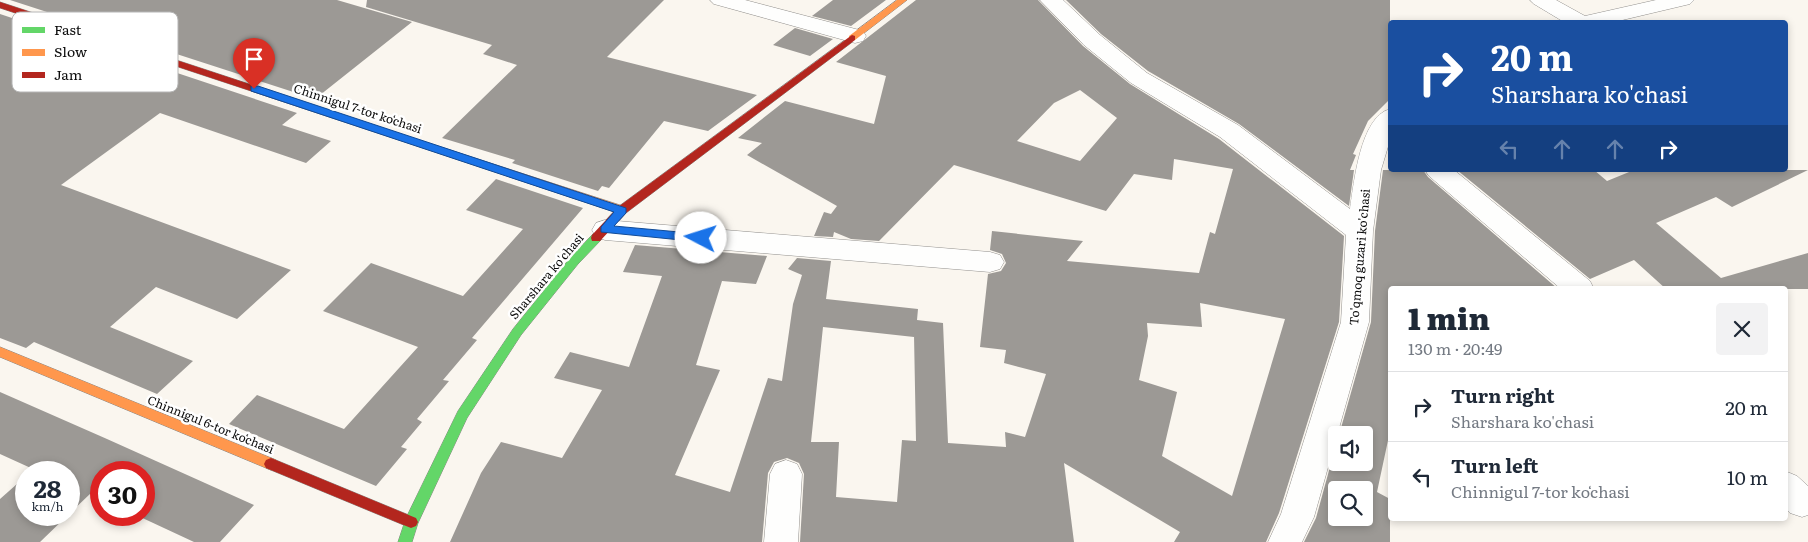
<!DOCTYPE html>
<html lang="en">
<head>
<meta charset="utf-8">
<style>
  :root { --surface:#fff; --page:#f2f2f3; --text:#1f2937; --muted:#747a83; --line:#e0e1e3 }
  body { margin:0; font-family:Literata,serif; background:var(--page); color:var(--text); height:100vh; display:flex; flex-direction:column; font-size:19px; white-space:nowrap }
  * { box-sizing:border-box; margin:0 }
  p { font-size:16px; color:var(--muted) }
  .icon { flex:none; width:28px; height:28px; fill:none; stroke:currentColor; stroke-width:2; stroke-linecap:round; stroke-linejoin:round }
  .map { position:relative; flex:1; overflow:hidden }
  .panel { position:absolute; left:1388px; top:286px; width:400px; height:235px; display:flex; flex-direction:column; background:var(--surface); border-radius:5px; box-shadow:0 2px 8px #0003 }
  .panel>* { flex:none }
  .hud { position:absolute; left:1388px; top:20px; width:400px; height:152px; border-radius:5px; box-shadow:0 2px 8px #0003; background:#1a4fa0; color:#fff; overflow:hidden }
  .tools { position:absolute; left:1328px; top:426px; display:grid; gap:10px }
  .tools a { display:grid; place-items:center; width:45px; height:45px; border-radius:5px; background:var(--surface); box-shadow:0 2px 8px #0003; font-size:25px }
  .speed { position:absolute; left:15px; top:461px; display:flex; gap:10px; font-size:25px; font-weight:700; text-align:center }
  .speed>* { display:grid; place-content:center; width:65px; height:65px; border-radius:50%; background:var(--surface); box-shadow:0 2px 8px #0003; line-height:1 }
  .speed small { font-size:12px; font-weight:400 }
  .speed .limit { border:8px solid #d22; background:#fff; color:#111 }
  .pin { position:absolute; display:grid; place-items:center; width:42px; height:42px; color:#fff; margin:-51px -21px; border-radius:50% 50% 50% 0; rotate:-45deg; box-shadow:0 0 5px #0007 }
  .pin .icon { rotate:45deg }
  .me { position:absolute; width:55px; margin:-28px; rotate:275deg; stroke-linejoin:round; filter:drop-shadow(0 0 4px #0008) }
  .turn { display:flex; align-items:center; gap:18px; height:105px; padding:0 20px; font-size:22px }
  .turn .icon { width:65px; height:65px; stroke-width:2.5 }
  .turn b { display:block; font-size:35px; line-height:42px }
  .lanes { display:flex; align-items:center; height:48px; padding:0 20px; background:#0003; justify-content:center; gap:25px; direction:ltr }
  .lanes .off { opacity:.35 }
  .round { display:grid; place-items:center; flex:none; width:52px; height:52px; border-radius:5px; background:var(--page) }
  .headline { display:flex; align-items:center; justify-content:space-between; height:85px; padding:0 20px }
  h1 { font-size:30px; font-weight:800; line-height:38px }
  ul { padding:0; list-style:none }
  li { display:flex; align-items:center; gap:15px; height:70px; padding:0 20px; border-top:1px solid var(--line) }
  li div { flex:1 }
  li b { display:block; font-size:19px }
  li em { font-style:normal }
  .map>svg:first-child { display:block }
  .building { fill:#9c9995; fill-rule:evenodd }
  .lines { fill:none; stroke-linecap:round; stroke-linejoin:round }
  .street-casing { stroke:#93918e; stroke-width:1 }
  .fast-casing { stroke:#898784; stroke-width:1 }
  .slow-casing { stroke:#898784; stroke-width:1 }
  .jam-casing { stroke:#898784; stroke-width:1 }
  .street { fill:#fefefd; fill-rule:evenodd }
  .fast { fill:#63d668; fill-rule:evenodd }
  .slow { fill:#ff974d; fill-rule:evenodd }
  .jam { fill:#b3261e; fill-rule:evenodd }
  .route { fill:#1a73e8; stroke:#114b97 }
  .labels { text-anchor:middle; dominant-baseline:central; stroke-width:5; stroke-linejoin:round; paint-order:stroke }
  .street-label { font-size:12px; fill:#0b0b0b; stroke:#fff }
  .key { fill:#fff; stroke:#b6b6b6; stroke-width:1 }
  .key-label { font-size:14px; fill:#0b0b0b }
</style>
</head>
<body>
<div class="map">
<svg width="1808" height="542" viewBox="0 0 1808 542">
  <rect width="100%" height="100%" fill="#faf6ef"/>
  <path class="building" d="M 10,0 L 337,0 L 412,22 L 315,99 Z
    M 367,0 L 664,0 L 607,57 L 757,95 L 708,131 L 664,121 L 609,188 L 602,186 L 598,191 L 512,163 L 515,160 L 442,138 L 517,65 L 483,54 L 492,45 L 366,7 Z
    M 833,0 L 886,0 L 851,26 L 812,16 Z
    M 916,0 L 1038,0 L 1083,46 L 1130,84 L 1219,139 L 1344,236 L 1339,322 L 1279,513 L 1266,542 L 1174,542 L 1180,532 L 1064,463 L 1074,542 L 800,542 L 804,474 L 799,463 L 787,458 L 774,462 L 768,473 L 762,542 L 450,542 L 481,473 L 501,442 L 562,458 L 602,390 L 554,378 L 570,352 L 629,367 L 662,276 L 623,272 L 635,245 L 767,256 L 756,284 L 722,281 L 696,365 L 720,370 L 675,475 L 730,492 L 768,378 L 782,381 L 793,304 L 802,275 L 788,269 L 797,258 L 831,261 L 826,299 L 918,309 L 917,320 L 943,323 L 948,443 L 1006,447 L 1005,432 L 1025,437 L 1046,374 L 1004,363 L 1006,350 L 980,347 L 988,274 L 1001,271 L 1006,263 L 1002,254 L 990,250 L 992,231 L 1083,241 L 1067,261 L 1199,273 L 1210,232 L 1215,234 L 1233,169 L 1174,159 L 1172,180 L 1134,174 L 1106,211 L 954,165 L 879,241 L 851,239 L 834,232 L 833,237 L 814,236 L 824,212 L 831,214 L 837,206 L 747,155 L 762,143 L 738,138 L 785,101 L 874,124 L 886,76 L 836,62 ZM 1080,90 L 1117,118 L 1080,161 L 1017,141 L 1054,103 ZM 1200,303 L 1285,319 L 1232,496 L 1162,456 L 1177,392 L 1139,380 L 1148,336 L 1147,323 L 1202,327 ZM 823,327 L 914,337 L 914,335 L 916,441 L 902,440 L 897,502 L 836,497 L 839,442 L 811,442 Z
    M 1066,0 L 1390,0 L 1390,99 L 1368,121 L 1353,154 L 1356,155 L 1350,170 L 1354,170 L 1349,206 L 1239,124 L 1148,71 L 1101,34 Z
    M 0,14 L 297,113 L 282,125 L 331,141 L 306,163 L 160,113 L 61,185 L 291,270 L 237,319 L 156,287 L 110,327 L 193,361 L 157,394 L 34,342 L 26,348 L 0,338 Z
    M 795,28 L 833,39 L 810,56 L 773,45 Z
    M 1383,170 L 1423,170 L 1428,177 L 1558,289 L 1390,289 L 1390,431 L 1377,492 L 1390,499 L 1390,542 L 1304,542 L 1316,518 L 1336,445 L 1336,462 L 1364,462 L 1364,435 L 1339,435 L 1371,322 L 1375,231 ZM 1336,490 L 1364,490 L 1364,518 L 1336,518 Z
    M 1457,170 L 1594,170 L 1607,181 L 1634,170 L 1808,170 L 1732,207 L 1716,197 L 1656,223 L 1721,278 L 1808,253 L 1808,289 L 1666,289 L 1634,260 L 1590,279 Z
    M 496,179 L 583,208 L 472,338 L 477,340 L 443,380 L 449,381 L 417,419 L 422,422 L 401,447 L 407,449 L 376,486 L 229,424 L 257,395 L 344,429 L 418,347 L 323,311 L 371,263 L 463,296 L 523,229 L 466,210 Z
    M 0,392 L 107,439 L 254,505 L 220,542 L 194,542 L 136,515 L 144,515 L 144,472 L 101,472 L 101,498 L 91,493 L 69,514 L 69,472 L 30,472 L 33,469 L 0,454 Z
    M 26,476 L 26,515 L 68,515 L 40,542 L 0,542 L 0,499 Z"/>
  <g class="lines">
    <g class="street-casing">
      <path id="street" d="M 710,0 L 745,0 L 863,31 L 866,36 L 863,41 L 855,43 L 714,4 Z
        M 1040,0 L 1063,0 L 1100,35 L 1147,73 L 1238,125 L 1350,209 C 1354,183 1360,117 1390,109 L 1390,140 L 1381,170 L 1373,231 L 1369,322 L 1314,517 L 1302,542 L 1268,542 L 1281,514 L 1341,322 L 1346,235 L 1220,137 L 1131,83 L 1084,45 Z
        M 1530,0 L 1556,0 L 1585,16 L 1656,0 L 1694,0 L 1690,4 L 1614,22 L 1564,22 L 1534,4 Z
        M 1425,170 L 1454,170 L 1590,281 L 1594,289 L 1561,289 L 1429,176 Z
        M 605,220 L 990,252 L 1000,255 L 1004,262 L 1000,269 L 990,272 L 605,240 L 596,237 L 592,230 L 596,223 Z
        M 786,460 L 797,464 L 802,474 L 798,542 L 764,542 L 770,474 L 775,464 Z
        M 1785,471 L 1797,476 L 1808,486 L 1808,515 L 1802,517 L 1790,513 L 1785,507 Z"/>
    </g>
    <g class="fast-casing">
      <path id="fast" d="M 596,234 L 600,235 L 601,238 L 600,241 L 578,264 L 521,335 L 467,418 L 418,523 L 412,542 L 398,542 L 406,518 L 458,411 L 513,329 L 570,258 L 592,235 Z"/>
    </g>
    <g class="slow-casing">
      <path id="slow" d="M 897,0 L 907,0 L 855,40 L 849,40 L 849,36 Z
        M 397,133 L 626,207 L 627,210 L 626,213 L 618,213 L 393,138 L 392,136 L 393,134 Z
        M 0,347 L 276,460 L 278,464 L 276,468 L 271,470 L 266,468 L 0,357 Z"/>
    </g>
    <g class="jam-casing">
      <path id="jam" d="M 0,2 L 401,134 L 402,136 L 401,138 L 393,138 L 0,8 Z
        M 852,35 L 855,36 L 855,40 L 626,213 L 600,241 L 592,241 L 591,238 L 592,235 L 618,207 Z
        M 271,458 L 416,518 L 418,522 L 416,526 L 411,528 L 406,526 L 266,468 L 264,464 L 266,460 Z"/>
    </g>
    <use href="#street" class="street"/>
    <use href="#fast" class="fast"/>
    <use href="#slow" class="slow"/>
    <use href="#jam" class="jam"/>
  </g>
  <path class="route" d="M 251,86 L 258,86 L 626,208 L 626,213 L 614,226 L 701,234 L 707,238 L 701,242 L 601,232 L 601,227 L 614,212 L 251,91 Z"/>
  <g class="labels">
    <g class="street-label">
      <text transform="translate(358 108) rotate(18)">Chinnigul 7-tor koʻchasi</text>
      <text transform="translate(1359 257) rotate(-85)">To'qmoq guzari ko'chasi</text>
      <text transform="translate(546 276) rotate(-50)">Sharshara ko'chasi</text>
      <text transform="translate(211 424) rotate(22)">Chinnigul 6-tor koʻchasi</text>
    </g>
  </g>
  <rect x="12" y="12" width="166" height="80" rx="8" class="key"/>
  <rect x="22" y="27" width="23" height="6" fill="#63d668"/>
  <rect x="22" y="49" width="23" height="7" fill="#ff974d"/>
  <rect x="22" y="72" width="23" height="6" fill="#b3261e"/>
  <g class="key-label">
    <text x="54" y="35">Fast</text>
    <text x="54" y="57">Slow</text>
    <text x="54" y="80">Jam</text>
  </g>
</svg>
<div class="tools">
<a><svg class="icon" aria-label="sound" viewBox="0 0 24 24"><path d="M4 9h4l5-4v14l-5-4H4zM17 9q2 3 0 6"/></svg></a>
<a><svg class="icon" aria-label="search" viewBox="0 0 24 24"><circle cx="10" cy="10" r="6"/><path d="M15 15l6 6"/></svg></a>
</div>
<div class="speed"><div>28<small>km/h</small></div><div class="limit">30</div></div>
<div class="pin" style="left:254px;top:89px;background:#d93025"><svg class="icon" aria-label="arrive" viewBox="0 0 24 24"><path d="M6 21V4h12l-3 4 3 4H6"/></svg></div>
<svg class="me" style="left:701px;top:238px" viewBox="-20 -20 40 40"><circle r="19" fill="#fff"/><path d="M0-13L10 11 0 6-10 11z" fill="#1a73e8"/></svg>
<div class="hud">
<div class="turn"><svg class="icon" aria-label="right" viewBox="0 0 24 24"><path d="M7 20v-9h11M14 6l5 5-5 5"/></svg><div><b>20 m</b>Sharshara ko'chasi</div></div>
<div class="lanes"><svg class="icon off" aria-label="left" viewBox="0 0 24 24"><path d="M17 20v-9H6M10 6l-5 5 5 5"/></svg><svg class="icon off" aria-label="ahead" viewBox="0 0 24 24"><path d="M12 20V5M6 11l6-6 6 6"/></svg><svg class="icon off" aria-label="ahead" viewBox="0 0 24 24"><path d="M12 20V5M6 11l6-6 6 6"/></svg><svg class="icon" aria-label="right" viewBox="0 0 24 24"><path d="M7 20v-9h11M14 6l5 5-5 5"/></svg></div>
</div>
<section class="panel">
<div class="headline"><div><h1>1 min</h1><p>130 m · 20:49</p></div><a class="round"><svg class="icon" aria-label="close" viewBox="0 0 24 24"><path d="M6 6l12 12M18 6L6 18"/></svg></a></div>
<ul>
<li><svg class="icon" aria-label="right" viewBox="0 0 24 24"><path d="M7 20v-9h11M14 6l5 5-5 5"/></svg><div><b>Turn right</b><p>Sharshara ko'chasi</p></div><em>20 m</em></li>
<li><svg class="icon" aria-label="left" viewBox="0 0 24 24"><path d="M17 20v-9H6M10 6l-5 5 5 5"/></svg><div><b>Turn left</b><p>Chinnigul 7-tor koʻchasi</p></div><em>10 m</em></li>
</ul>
</section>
</div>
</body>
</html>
